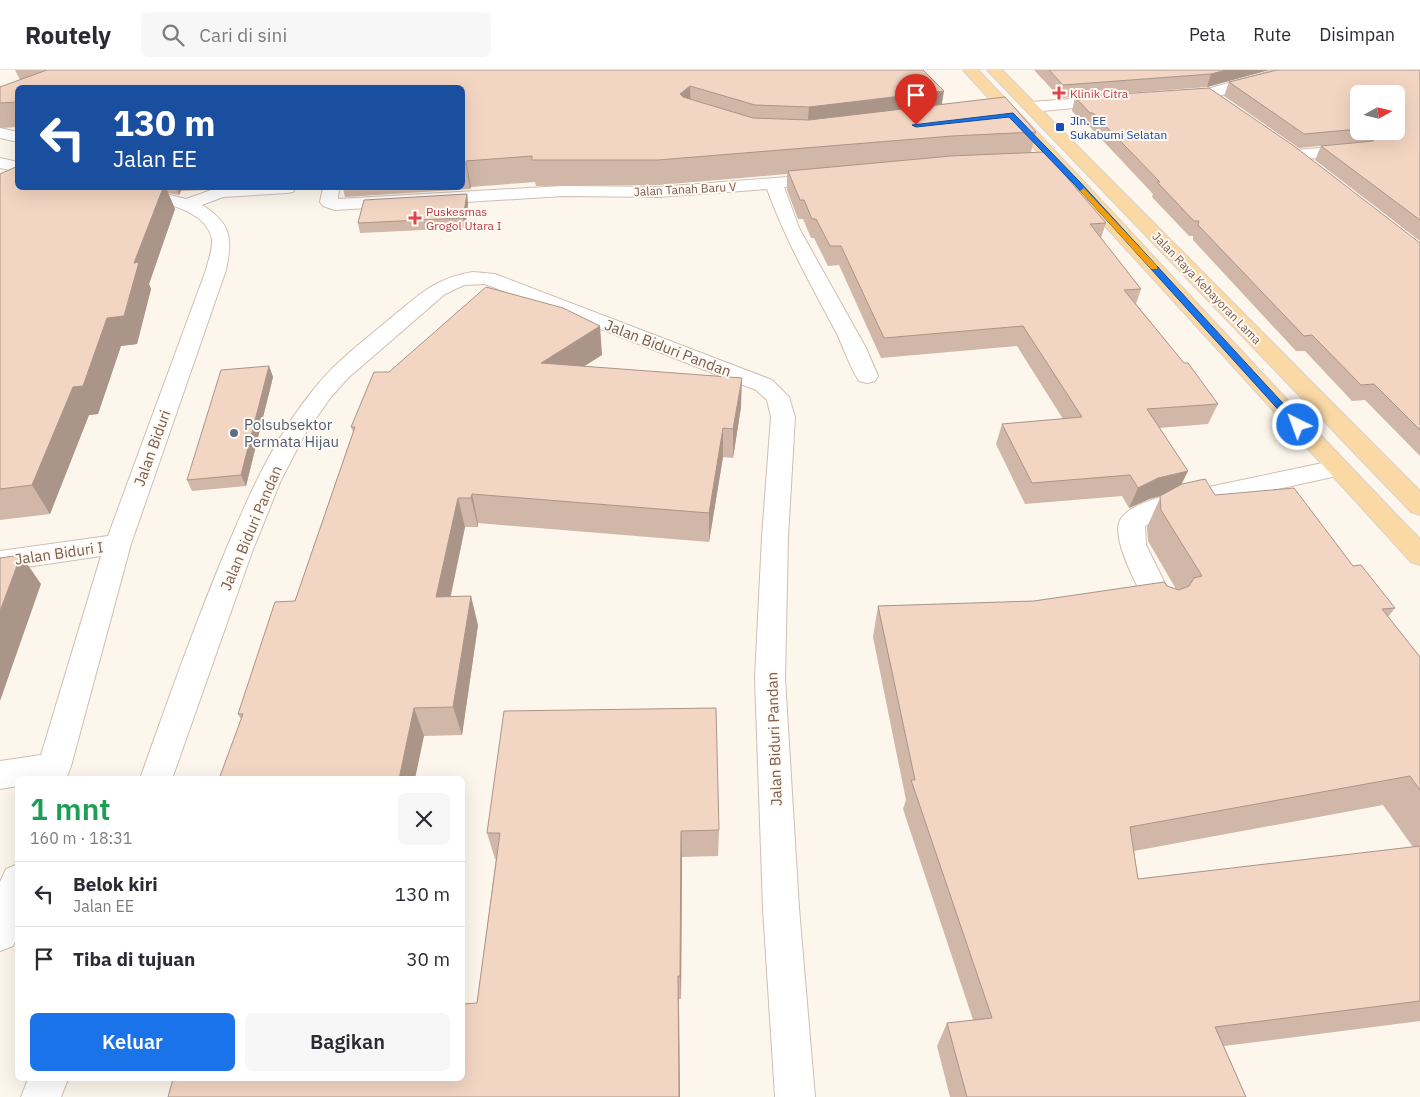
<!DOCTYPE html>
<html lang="id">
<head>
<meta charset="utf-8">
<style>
  :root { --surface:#fff; --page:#f7f7f7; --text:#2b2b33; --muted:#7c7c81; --line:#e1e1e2; --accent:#1a73e8 }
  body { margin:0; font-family:"IBM Plex Sans",sans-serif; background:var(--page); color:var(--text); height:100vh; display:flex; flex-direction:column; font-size:19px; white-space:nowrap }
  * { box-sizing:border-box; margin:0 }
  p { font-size:16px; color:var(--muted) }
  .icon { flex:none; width:28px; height:28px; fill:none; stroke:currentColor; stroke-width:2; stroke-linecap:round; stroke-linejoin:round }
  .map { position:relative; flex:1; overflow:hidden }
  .side { position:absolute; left:15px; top:706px; width:450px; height:305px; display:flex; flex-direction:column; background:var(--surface); border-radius:8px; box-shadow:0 5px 20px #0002 }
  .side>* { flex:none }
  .top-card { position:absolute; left:15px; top:15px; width:450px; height:105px; border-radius:8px; box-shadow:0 5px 20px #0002; background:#1a4fa0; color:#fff; overflow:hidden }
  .needle { width:32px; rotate:82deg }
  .controls { position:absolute; left:1350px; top:15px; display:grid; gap:10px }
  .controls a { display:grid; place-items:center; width:55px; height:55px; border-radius:8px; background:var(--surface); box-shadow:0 5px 20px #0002; font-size:25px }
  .pin { position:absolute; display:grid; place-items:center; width:42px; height:42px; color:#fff; margin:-51px -21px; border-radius:50% 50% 50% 0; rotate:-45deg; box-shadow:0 0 5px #0007 }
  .pin .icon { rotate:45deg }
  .me { position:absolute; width:55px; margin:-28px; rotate:318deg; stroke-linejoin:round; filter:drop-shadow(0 0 4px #0008) }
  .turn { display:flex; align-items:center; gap:18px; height:105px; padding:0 15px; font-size:22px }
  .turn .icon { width:65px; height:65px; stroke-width:2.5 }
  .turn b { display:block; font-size:35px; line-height:42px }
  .round { display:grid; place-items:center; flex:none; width:52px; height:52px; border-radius:8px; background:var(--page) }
  .overview { display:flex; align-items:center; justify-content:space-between; height:85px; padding:0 15px }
  h1 { font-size:30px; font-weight:600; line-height:38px; color:#1e9e55 }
  .button { display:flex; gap:10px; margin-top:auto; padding:10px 15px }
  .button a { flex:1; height:58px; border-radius:8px; background:var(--accent); color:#fff; font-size:20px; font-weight:600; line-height:58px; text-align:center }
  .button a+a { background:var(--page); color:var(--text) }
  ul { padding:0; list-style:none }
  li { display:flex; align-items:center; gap:15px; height:65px; padding:0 15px; border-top:1px solid var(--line) }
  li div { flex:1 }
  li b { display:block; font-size:19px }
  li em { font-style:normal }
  header { display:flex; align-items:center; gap:30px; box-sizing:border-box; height:70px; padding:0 25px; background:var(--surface); border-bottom:1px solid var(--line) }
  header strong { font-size:24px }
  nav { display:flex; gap:28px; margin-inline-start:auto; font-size:18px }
  .search { width:350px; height:45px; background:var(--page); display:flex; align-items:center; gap:12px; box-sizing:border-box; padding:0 18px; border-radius:8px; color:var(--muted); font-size:19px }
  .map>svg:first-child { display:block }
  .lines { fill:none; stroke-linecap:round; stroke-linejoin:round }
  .minor-casing { stroke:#d1beb0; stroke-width:2 }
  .major-casing { stroke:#dad1cd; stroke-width:2 }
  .minor { fill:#fff; fill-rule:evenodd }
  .major { fill:#fbd9a5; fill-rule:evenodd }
  .wall { fill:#d1b7a8; fill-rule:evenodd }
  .shaded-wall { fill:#aa9588 }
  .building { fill:#f3d5c3; stroke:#aa9588 }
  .route { fill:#1a73e8; stroke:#114b97 }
  .slow { fill:#f59e0b }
  .health-dot { fill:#e0444e; stroke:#fffaf3; stroke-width:2 }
  .transit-dot { fill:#1a4fb4; stroke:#fffaf3; stroke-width:2 }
  .service-dot { fill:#5c6f8a; stroke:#fffaf3; stroke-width:2 }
  .labels { text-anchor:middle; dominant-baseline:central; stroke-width:4; stroke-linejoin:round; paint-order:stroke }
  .far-health-label { font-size:12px; fill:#be3a42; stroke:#fffaf3; text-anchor:start }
  .far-transit-label { font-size:12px; fill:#164399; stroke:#fffaf3; text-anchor:start }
  .far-street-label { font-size:12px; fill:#7a5c4d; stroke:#fffaf3 }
  .street-label { font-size:15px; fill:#7a5c4d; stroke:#fffaf3 }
  .service-label { font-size:15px; fill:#4e5e75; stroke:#fffaf3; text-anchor:start }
</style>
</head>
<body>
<header>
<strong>Routely</strong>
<div class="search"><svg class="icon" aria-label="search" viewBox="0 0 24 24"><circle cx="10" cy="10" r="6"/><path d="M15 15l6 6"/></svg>Cari di sini</div>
<nav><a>Peta</a><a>Rute</a><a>Disimpan</a></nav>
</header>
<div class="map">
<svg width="1420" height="1027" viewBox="0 0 1420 1027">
  <rect width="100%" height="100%" fill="#fdf6ec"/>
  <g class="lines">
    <g class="minor-casing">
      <path id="minor" d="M 1275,0 L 1304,0 L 1302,3 L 1208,29 L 1177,31 L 1169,26 L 1177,21 L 1207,19 Z
        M 1112,26 L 1120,31 L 1117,34 L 1031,42 L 1023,37 L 1031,32 Z
        M 0,58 L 18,62 L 18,72 L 0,68 Z
        M 1356,75 L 1362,76 L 1364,80 L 1362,84 L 1295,90 L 1289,89 L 1287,85 L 1289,81 L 1295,80 Z
        M 0,88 L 18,92 L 18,102 L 0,98 Z
        M 825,104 L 831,105 L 834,109 L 831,113 L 784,117 L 799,158 L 866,278 L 878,306 L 875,311 L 867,313 L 859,311 C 849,296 844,278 836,262 C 811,215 785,169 767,119 L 659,127 L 563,126 L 335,140 L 323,136 L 320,132 L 323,118 L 339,118 L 338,129 L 563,116 L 659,117 Z
        M 105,118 L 141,118 L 186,129 L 217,118 L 296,118 L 293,122 L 287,123 L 223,127 L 202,135 C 231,153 233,168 226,200 L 131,474 L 71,696 L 66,709 L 18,709 L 18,716 L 0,719 L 0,691 L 41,685 L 101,486 L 0,501 L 0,481 L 108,466 L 206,200 C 208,191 213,179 212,169 C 205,132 137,129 108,122 Z
        M 473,202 L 495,204 L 772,310 L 789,327 L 795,347 L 788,467 L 785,608 L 799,838 L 815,1027 L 775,1027 L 763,838 L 755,608 L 762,467 L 771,347 L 767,330 L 756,320 L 485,214 L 464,215 L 445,224 L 348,308 L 331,327 L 305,364 L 281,410 L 252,482 L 172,709 L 140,709 C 165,638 190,568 218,499 C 244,436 270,373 314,319 C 334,293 361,273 386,252 C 416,228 433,208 473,202 Z
        M 1337,390 L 1346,392 L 1349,398 L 1346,404 L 1168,443 L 1145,456 L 1146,475 L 1177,538 L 1173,545 L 1163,549 L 1153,545 C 1142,526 1113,474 1119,453 C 1124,438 1148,431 1161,427 Z
        M 18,794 L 18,865 L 13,876 L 0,881 L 0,812 L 6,799 Z
        M 28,1009 L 68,1009 L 61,1027 L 21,1027 Z"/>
    </g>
    <g class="major-casing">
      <path id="major" d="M 963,0 L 978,0 C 1127,155 1270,315 1420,469 L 1420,495 L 1411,492 Z
        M 987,0 L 1002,0 L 1420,421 L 1420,445 L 1411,442 Z"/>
    </g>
    <use href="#minor" class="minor"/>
    <use href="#major" class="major"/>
  </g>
  <path class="wall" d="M 15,0 L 923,0 L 942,34 L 1036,62 L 1031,82 L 1106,153 L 1101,168 L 1141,219 L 1136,234 L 1184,293 L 1218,334 L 1208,354 L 1159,358 L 1188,401 L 1181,414 L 1215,425 L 1353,496 L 1395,538 L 1388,547 L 1420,587 L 1420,951 L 1224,976 L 1246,1027 L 950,1027 L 937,976 L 947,953 L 973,950 L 903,739 L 906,730 L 873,567 L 878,536 L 1034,531 L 1167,516 L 1176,519 L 1148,471 L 1147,457 L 1161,426 L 1149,429 L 1129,438 L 1122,426 L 1025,434 L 996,374 L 1002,354 L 1063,349 L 1017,276 L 881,288 L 839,195 L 828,196 L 814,168 L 811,168 L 803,149 L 798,149 L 787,120 L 787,104 L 659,115 L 536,116 L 535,112 L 471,117 L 470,119 L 345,127 L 343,118 L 462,118 L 462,18 L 18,18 L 18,57 L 0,58 L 0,17 L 20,10 ZM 1383,735 L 1413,777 L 1138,809 L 1134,781 Z
    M 1034,0 L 1269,0 L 1207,17 L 1060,28 Z
    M 1420,0 L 1420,171 L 1315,90 L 1321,76 L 1360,72 L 1299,78 L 1224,26 L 1229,12 ZM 1359,24 L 1396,61 L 1359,61 Z
    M 1075,27 L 1420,173 L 1420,386 L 1365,330 L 1352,331 L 1305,281 L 1296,281 L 1193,170 L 1193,166 L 1189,166 L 1152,127 L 1153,124 L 1090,57 L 1087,57 L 1072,41 Z
    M 0,104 L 18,118 L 213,118 L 207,120 L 181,121 L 179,125 L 168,123 L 175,139 L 149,214 L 151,219 L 137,274 L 121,276 L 98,344 L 89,345 L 50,444 L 0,450 Z
    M 467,124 L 468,134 L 465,158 L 360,163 L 358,153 Z
    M 602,285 L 584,296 L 741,337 L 733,388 L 723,387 L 709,472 L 478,453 L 478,457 L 465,457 L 451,526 L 478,555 L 462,665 L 424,666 L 241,649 L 238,644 L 295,531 L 353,362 L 351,357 L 389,302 Z
    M 269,296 L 273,307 L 246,416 L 192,421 L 187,410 Z
    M 719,760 L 718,786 L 682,787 L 681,929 L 477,933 L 496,789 L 495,789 L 487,763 Z"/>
  <path class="shaded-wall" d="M 1226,0 L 1269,0 L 1207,17 L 1211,4 Z
    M 690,16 L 691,40 L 680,24 Z
    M 944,21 L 940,45 L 807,61 L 809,37 Z
    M 466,91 L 471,117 L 470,119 L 466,94 Z
    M 163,118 L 166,118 L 175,139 L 149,214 L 151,219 L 137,274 L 121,276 L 98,344 L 89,345 L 50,444 L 32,415 L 73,317 L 107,248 Z
    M 176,118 L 180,118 L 181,121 L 179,125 Z
    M 206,118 L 213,118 L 207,120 Z
    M 467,124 L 468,134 L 465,158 L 463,148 Z
    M 600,256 L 602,285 L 545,321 L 541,293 Z
    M 269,296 L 273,307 L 246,416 L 241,405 Z
    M 742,308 L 741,337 L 733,388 L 733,359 Z
    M 723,358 L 723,387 L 709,472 L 709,443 Z
    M 1188,401 L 1178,421 L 1149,429 L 1129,438 L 1138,418 L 1158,408 Z
    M 472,424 L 478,453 L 478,457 L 471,428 Z
    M 458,428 L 465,457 L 444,556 L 436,527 Z
    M 21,485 L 41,514 L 0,631 L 0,541 Z
    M 471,526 L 478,555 L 462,665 L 453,637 Z
    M 414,638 L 424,666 L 415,709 L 399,709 Z
    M 681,761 L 682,787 L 681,929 L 680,906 Z
    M 678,906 L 679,929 L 680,1027 L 679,1027 Z"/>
  <path class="building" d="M 47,0 L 923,0 L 944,21 L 809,37 L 755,35 L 690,16 L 680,24 L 683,27 L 753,48 L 809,50 L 1005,27 L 1036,62 L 952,66 L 658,90 L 532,90 L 532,86 L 466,91 L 466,94 L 462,94 L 462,18 L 18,18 L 18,32 L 0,33 L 0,17 Z
    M 1049,0 L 1226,0 L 1211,4 L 1063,15 Z
    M 1277,0 L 1420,0 L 1420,150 L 1321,76 L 1373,71 L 1376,66 L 1375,61 L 1396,61 L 1396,24 L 1359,24 L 1359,59 L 1304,64 L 1229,12 Z
    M 1209,18 L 1294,76 L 1420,173 L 1420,360 L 1374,314 L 1361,315 L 1312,265 L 1304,266 L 1198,155 L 1199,151 L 1194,151 L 1157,112 L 1160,112 L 1093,43 L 1090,43 L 1075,27 Z
    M 1045,82 L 1106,153 L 1090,154 L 1141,219 L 1124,220 L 1184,293 L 1188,293 L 1218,334 L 1147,339 L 1188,401 L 1158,408 L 1138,418 L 1130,405 L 1032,413 L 1002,354 L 1082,347 L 1023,256 L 884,268 L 841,176 L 830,176 L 816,149 L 812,149 L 804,130 L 800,130 L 788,101 L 951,86 Z
    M 18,96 L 18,118 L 163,118 L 134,193 L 139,192 L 124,246 L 107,248 L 83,316 L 73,317 L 32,415 L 0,419 L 0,104 Z
    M 467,124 L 463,148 L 358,153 L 364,130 Z
    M 486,217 L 563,238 L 600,256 L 541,293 L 742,308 L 733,359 L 723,358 L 709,443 L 472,424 L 471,428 L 458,428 L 436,527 L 471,526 L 453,637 L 414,638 L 399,709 L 219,709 L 243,644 L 238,644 L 275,532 L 295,531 L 355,357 L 351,357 L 374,302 L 389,302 Z
    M 269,296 L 241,405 L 187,410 L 221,300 Z
    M 1205,409 L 1215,425 L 1294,418 L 1353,496 L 1361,495 L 1395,538 L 1382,539 L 1420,587 L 1420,720 L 1410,706 L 1130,757 L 1138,809 L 1420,776 L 1420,931 L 1215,957 L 1246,1027 L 967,1027 L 947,953 L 992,948 L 911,710 L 915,710 L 878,536 L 1034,531 L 1164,512 L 1167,516 L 1179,520 L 1189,516 L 1194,508 L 1202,506 L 1161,440 L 1160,426 L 1182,414 Z
    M 21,485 L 0,541 L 0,488 Z
    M 716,638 L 719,760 L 681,761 L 680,906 L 678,906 L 679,1027 L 168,1027 L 173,1009 L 462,1009 L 462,934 L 477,933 L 500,763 L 487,763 L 504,641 Z"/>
  <path class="route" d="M 1013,43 L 1079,111 L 1301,353 L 1301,357 L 1294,357 L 1074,114 L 1009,47 L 916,57 L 912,55 Z"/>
  <path class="slow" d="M 1084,118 L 1157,196 L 1157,199 L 1151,199 L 1081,122 L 1080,121 Z"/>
  <g class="health-dot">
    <path d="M1056.5 15.5h5v5h5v5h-5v5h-5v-5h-5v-5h5z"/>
    <path d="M412.5 140.5h5v5h5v5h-5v5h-5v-5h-5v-5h5z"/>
  </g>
  <rect class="transit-dot" x="1055" y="52" width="10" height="10" rx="2.5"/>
  <circle class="service-dot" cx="234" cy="363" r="5"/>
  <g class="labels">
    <g class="far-health-label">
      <text x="1070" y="23">Klinik Citra</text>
      <text x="426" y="141">Puskesmas<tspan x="426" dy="14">Grogol Utara I</tspan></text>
    </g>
    <g class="far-transit-label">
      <text x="1070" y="50">Jln. EE<tspan x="1070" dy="14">Sukabumi Selatan</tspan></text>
    </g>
    <g class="far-street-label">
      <text transform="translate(685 119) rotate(-3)">Jalan Tanah Baru V</text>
      <text transform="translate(1207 218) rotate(46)">Jalan Raya Kebayoran Lama</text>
    </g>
    <g class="street-label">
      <text transform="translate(668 278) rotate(21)">Jalan Biduri Pandan</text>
      <text transform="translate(152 378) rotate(-70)">Jalan Biduri</text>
      <text transform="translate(251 458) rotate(-67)">Jalan Biduri Pandan</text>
      <text transform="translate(59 483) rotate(-8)">Jalan Biduri I</text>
      <text transform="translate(774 669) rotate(-92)">Jalan Biduri Pandan</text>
    </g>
    <g class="service-label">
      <text x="244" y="354">Polsubsektor<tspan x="244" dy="17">Permata Hijau</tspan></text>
    </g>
  </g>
</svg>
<div class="controls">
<a><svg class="needle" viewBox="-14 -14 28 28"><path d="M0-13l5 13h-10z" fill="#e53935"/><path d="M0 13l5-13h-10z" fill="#7c7c81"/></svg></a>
</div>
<div class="pin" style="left:916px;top:55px;background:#d93025"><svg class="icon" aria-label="arrive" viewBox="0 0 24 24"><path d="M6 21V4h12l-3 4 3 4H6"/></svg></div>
<svg class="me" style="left:1298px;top:355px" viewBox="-20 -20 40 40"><circle r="17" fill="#1a73e8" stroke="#fff" stroke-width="3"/><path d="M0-11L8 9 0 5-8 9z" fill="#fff"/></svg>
<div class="top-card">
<div class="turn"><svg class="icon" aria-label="left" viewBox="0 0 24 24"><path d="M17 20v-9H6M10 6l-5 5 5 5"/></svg><div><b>130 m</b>Jalan EE</div></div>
</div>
<section class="side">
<div class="overview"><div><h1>1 mnt</h1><p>160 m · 18:31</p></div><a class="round"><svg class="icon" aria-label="close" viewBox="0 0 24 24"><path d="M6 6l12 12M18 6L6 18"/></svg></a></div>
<ul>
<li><svg class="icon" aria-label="left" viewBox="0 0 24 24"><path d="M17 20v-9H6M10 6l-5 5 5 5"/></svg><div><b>Belok kiri</b><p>Jalan EE</p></div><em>130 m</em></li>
<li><svg class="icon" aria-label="arrive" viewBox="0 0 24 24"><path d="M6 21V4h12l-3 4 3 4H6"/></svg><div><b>Tiba di tujuan</b></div><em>30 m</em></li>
</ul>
<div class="button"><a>Keluar</a><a>Bagikan</a></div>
</section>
</div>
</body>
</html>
